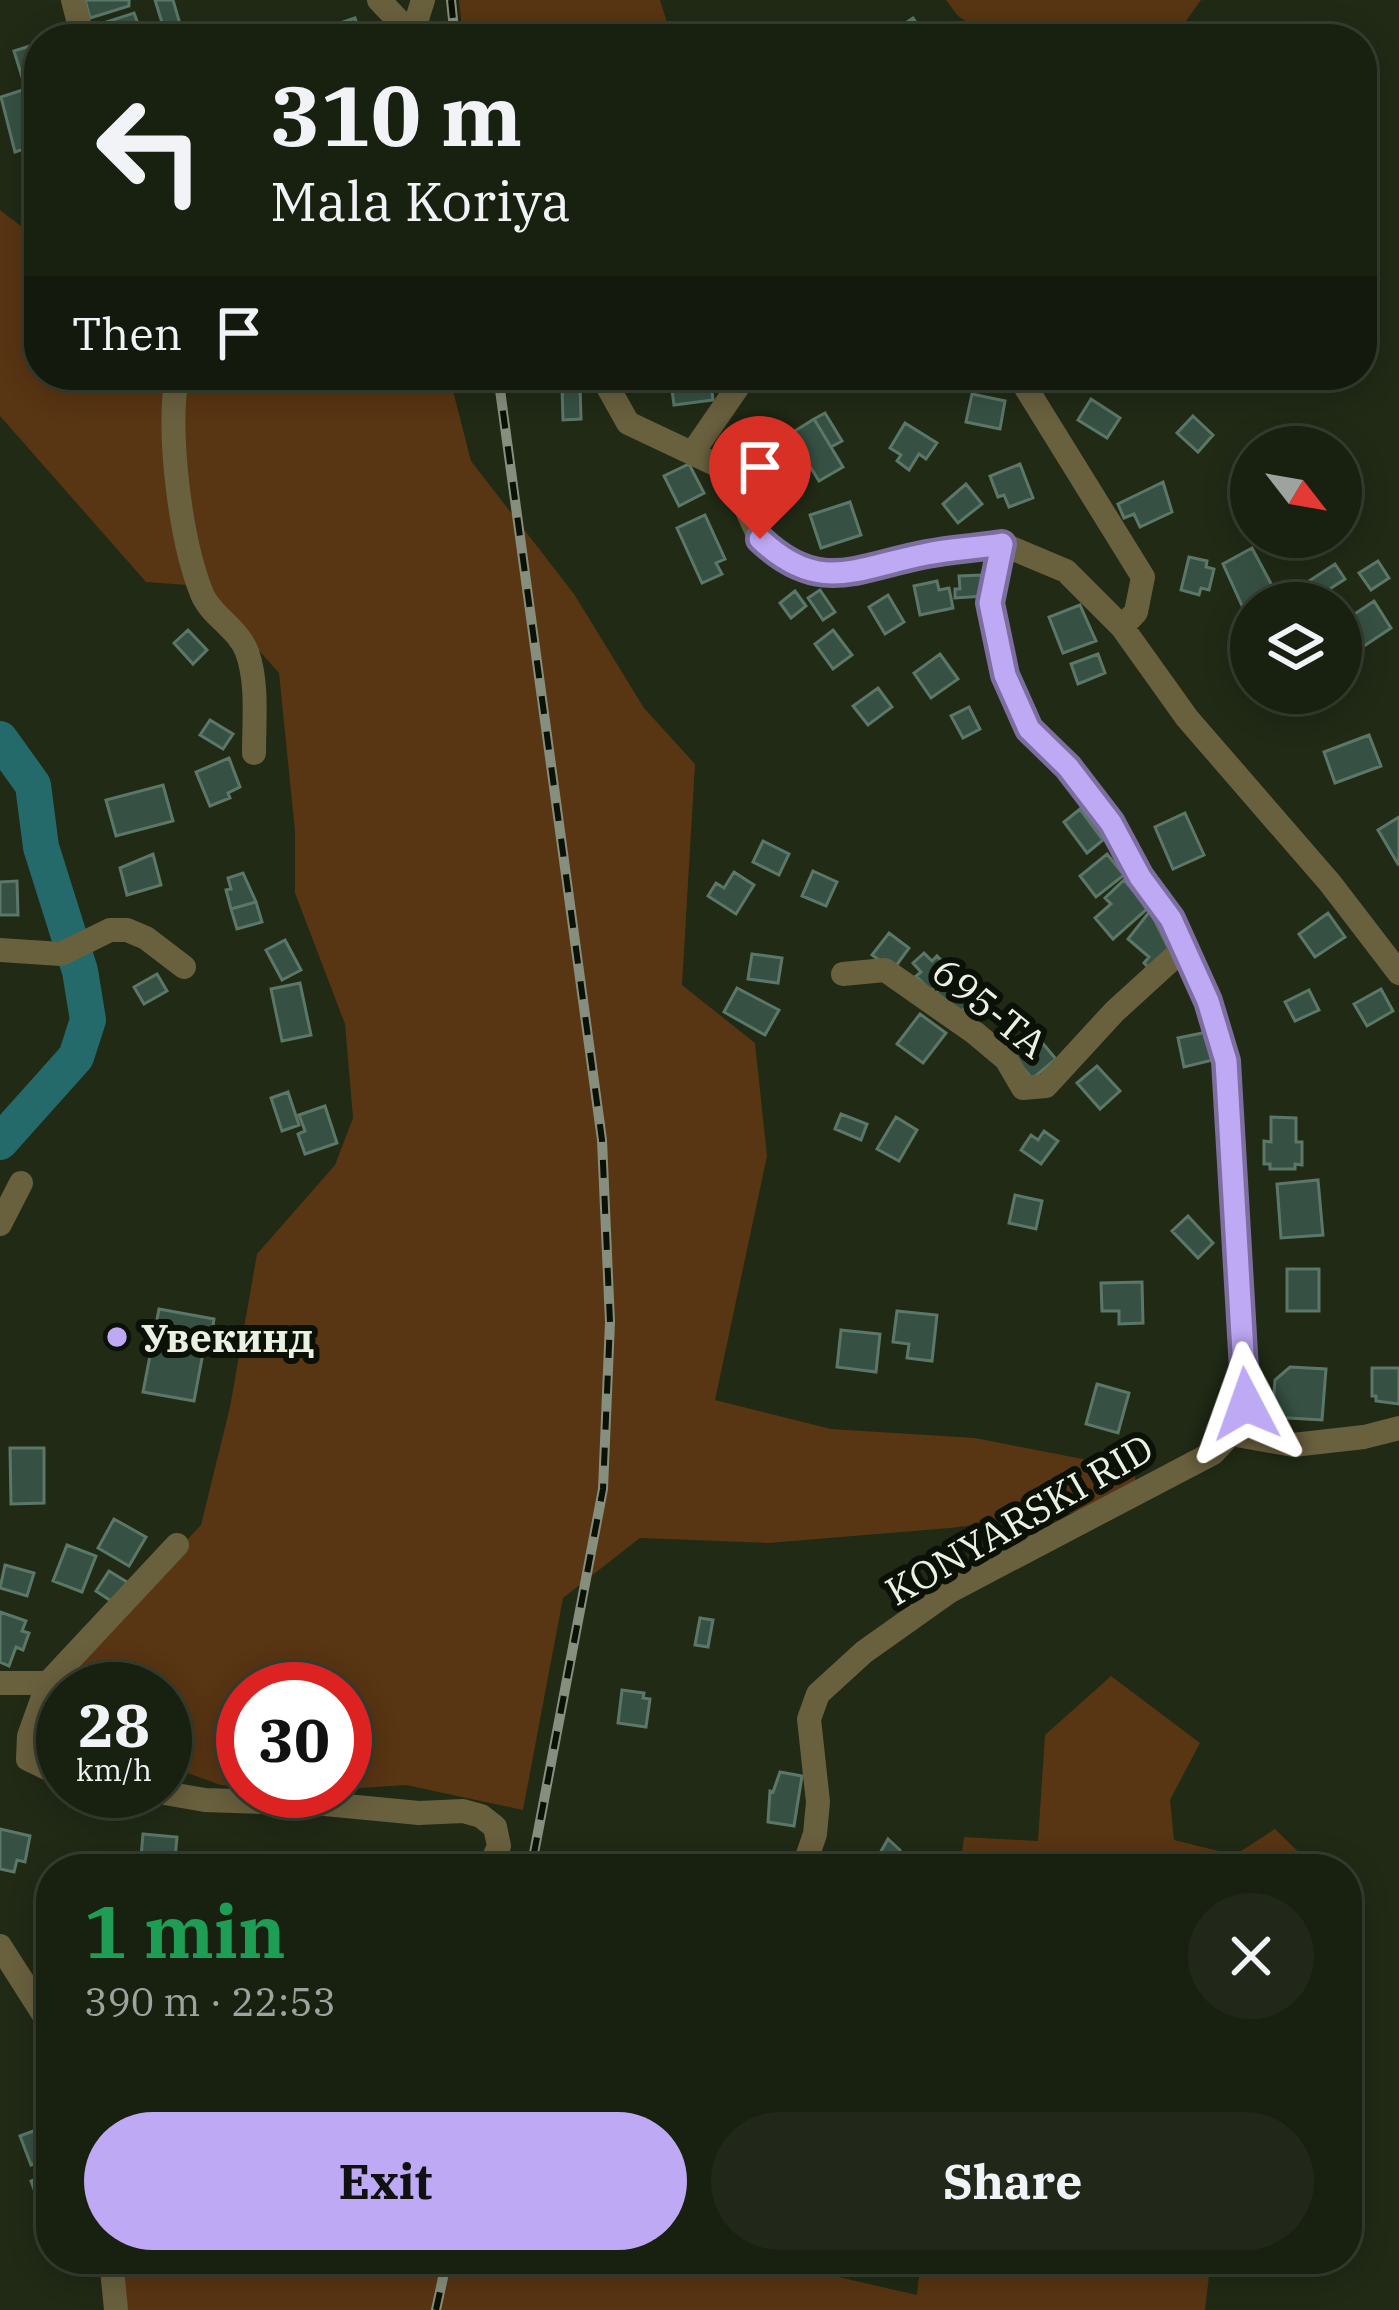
<!DOCTYPE html>
<html lang="en">
<head>
<meta charset="utf-8">
<style>
  :root { --surface:#182010; --page:#212819; --text:#f1f3f6; --muted:#9fa39f; --line:#363e30; --accent:#bea9f4 }
  body { margin:0; font-family:"IBM Plex Serif",serif; background:var(--page); color:var(--text); height:100vh; display:flex; flex-direction:column; font-size:45px; white-space:nowrap }
  * { box-sizing:border-box; margin:0 }
  p { font-size:39px; color:var(--muted) }
  .icon { flex:none; width:66px; height:66px; fill:none; stroke:currentColor; stroke-width:2; stroke-linecap:round; stroke-linejoin:round }
  .map { position:relative; flex:1; overflow:hidden }
  .details { position:absolute; left:36px; top:1854px; width:1326px; height:420px; display:flex; flex-direction:column; background:var(--surface); border-radius:48px; box-shadow:0 6px 30px #0003,0 0 0 3px var(--line) }
  .details>* { flex:none }
  .top-card { position:absolute; left:24px; top:24px; width:1353px; height:366px; border-radius:48px; box-shadow:0 6px 30px #0003,0 0 0 3px var(--line); background:#182010; color:var(--text); overflow:hidden }
  .needle { width:78px; rotate:121deg }
  .fabs { position:absolute; left:1230px; top:426px; display:grid; gap:24px }
  .fabs a { display:grid; place-items:center; width:132px; height:132px; border-radius:50%; background:var(--surface); box-shadow:0 6px 30px #0003,0 0 0 3px var(--line); font-size:60px }
  .speed { position:absolute; left:36px; top:1662px; display:flex; gap:24px; font-size:60px; font-weight:700; text-align:center }
  .speed>* { display:grid; place-content:center; width:156px; height:156px; border-radius:50%; background:var(--surface); box-shadow:0 6px 30px #0003,0 0 0 3px var(--line); line-height:1 }
  .speed small { font-size:30px; font-weight:400 }
  .speed .limit { border:18px solid #d22; background:#fff; color:#111 }
  .pin { position:absolute; display:grid; place-items:center; width:102px; height:102px; color:#fff; margin:-123px -51px; border-radius:50% 50% 50% 0; rotate:-45deg; box-shadow:0 0 12px #0007 }
  .pin .icon { rotate:45deg }
  .me { position:absolute; width:132px; margin:-66px; rotate:356deg; stroke-linejoin:round; filter:drop-shadow(0 0 9px #0008) }
  .turn { display:flex; align-items:center; gap:42px; height:252px; padding:0 48px; font-size:54px }
  .turn .icon { width:156px; height:156px; stroke-width:2.5 }
  .turn b { display:block; font-size:84px; line-height:102px }
  .then { display:flex; align-items:center; height:114px; padding:0 48px; background:#0003; gap:24px; font-size:45px }
  .round { display:grid; place-items:center; flex:none; width:126px; height:126px; border-radius:63px; background:var(--page) }
  .head { display:flex; align-items:center; justify-content:space-between; height:204px; padding:0 48px }
  h1 { font-size:72px; font-weight:800; line-height:90px; color:#1e9e55 }
  .primary-button { display:flex; gap:24px; margin-top:auto; padding:24px 48px }
  .primary-button a { flex:1; height:138px; border-radius:72px; background:var(--accent); color:#111; font-size:48px; font-weight:800; line-height:138px; text-align:center }
  .primary-button a+a { background:var(--page); color:var(--text) }
  .map>svg:first-child { display:block }
  .green { fill:#583513 }
  .lines { fill:none; stroke-linecap:round; stroke-linejoin:round }
  .river { stroke:#246a6b; stroke-width:36 }
  .building { fill:#365143; stroke:#5b7768; stroke-width:3 }
  .minor { stroke:#69603e; stroke-width:24 }
  .rail-casing { stroke:#868e7d; stroke-width:10 }
  .rail { stroke:#0c1108; stroke-width:6; stroke-dasharray:18; stroke-linecap:butt }
  .route-casing { stroke:#7c6e9f; stroke-width:30 }
  .route { stroke:#bea9f4; stroke-width:21 }
  .poi-dot { fill:#bea9f4; stroke:#0c1108; stroke-width:4.5 }
  .labels { text-anchor:middle; dominant-baseline:central; stroke-width:12; stroke-linejoin:round; paint-order:stroke }
  .street-label { font-size:39px; fill:#eaf1e3; stroke:#0c1108 }
  .poi-label { font-size:39px; font-weight:bold; fill:#eaf1e3; stroke:#0c1108; text-anchor:start }
</style>
</head>
<body>
<div class="map">
<svg width="1399" height="2310" viewBox="0 0 1399 2310">
  <rect width="100%" height="100%" fill="#202a15"/>
  <path class="green" d="M 459,0 L 660,0 L 672,39 L 463,39 Z
    M 946,0 L 1201,0 L 1173,39 L 993,39 L 958,16 Z
    M 0,210 L 39,240 L 39,375 L 449,375 L 471,461 L 574,594 L 644,708 L 695,764 L 682,985 L 755,1043 L 767,1156 L 715,1400 L 831,1429 L 975,1438 L 1134,1469 L 1139,1504 L 950,1528 L 769,1543 L 640,1538 L 563,1598 L 523,1810 L 406,1785 L 345,1789 L 345,1689 L 243,1689 L 243,1787 L 221,1785 L 165,1765 L 165,1689 L 63,1689 L 61,1737 L 45,1714 L 56,1678 L 201,1525 L 230,1407 L 257,1254 L 335,1165 L 353,1118 L 345,1024 L 295,893 L 295,831 L 279,673 L 201,586 L 146,582 L 0,416 Z
    M 1111,1676 L 1200,1743 L 1170,1800 L 1174,1840 L 1235,1855 L 1275,1829 L 1316,1869 L 960,1869 L 964,1837 L 1038,1841 L 1045,1735 Z
    M 111,2259 L 760,2259 L 917,2295 L 921,2259 L 1211,2259 L 1205,2310 L 116,2310 Z"/>
  <g class="lines">
    <path class="river" d="M 0,739 L 33,785 L 41,847 L 80,971 L 88,1020 L 76,1057 L 0,1142"/>
  </g>
  <path class="building" d="M 85,0 L 129,0 L 129,6 L 90,18 Z
    M 155,0 L 173,0 L 180,24 L 164,29 Z
    M 134,13 L 140,29 L 133,32 L 135,39 L 95,39 L 91,27 Z
    M 355,18 L 362,39 L 320,39 L 317,31 Z
    M 913,18 L 927,39 L 881,39 Z
    M 39,43 L 39,72 L 22,77 L 14,51 Z
    M 35,86 L 39,99 L 39,144 L 15,152 L 1,97 Z
    M 670,375 L 710,375 L 713,400 L 674,405 Z
    M 580,386 L 581,419 L 563,420 L 562,387 Z
    M 972,394 L 1005,401 L 1000,429 L 966,422 Z
    M 1091,399 L 1120,418 L 1107,438 L 1078,420 Z
    M 825,413 L 842,441 L 831,447 L 814,419 Z
    M 1193,416 L 1213,435 L 1198,452 L 1177,433 Z
    M 814,419 L 843,467 L 819,481 L 790,434 Z
    M 905,423 L 937,443 L 926,459 L 919,454 L 909,470 L 897,461 L 901,455 L 890,448 Z
    M 689,464 L 704,493 L 679,506 L 664,476 Z
    M 1020,464 L 1033,498 L 1009,507 L 1004,495 L 998,497 L 990,476 Z
    M 1163,482 L 1172,512 L 1140,527 L 1134,514 L 1124,518 L 1118,504 Z
    M 966,484 L 982,504 L 958,523 L 943,504 Z
    M 850,502 L 861,535 L 821,548 L 810,515 Z
    M 705,515 L 725,559 L 716,563 L 722,574 L 702,583 L 677,528 Z
    M 1252,548 L 1276,593 L 1244,610 L 1223,564 Z
    M 1189,557 L 1207,561 L 1206,567 L 1214,569 L 1209,590 L 1201,588 L 1199,595 L 1181,590 Z
    M 1378,561 L 1389,578 L 1371,590 L 1359,573 Z
    M 1335,564 L 1345,579 L 1313,600 L 1303,585 Z
    M 982,575 L 984,596 L 955,598 L 955,589 L 960,589 L 959,576 Z
    M 937,581 L 939,590 L 949,588 L 953,608 L 920,615 L 914,586 Z
    M 820,590 L 835,612 L 823,620 L 808,598 Z
    M 795,591 L 806,606 L 791,618 L 780,603 Z
    M 888,595 L 904,622 L 885,634 L 869,607 Z
    M 1374,601 L 1391,628 L 1343,660 L 1341,623 Z
    M 1080,605 L 1096,641 L 1063,653 L 1049,617 Z
    M 188,630 L 207,650 L 193,664 L 174,643 Z
    M 833,630 L 852,655 L 833,669 L 815,644 Z
    M 940,654 L 958,679 L 931,698 L 914,673 Z
    M 1098,654 L 1105,673 L 1078,684 L 1071,664 Z
    M 878,688 L 892,707 L 868,725 L 853,706 Z
    M 969,707 L 980,729 L 963,738 L 951,716 Z
    M 210,720 L 233,734 L 223,749 L 200,735 Z
    M 1369,735 L 1381,766 L 1335,783 L 1324,752 Z
    M 229,758 L 240,787 L 228,793 L 230,798 L 210,806 L 196,772 Z
    M 163,785 L 173,821 L 116,836 L 106,800 Z
    M 1080,809 L 1103,840 L 1087,853 L 1064,822 Z
    M 1185,813 L 1204,855 L 1173,869 L 1155,827 Z
    M 1399,817 L 1399,863 L 1398,864 L 1378,830 Z
    M 763,841 L 789,854 L 779,875 L 753,862 Z
    M 153,854 L 161,885 L 127,895 L 120,868 Z
    M 1107,854 L 1124,875 L 1096,897 L 1080,876 Z
    M 813,871 L 837,882 L 826,906 L 802,896 Z
    M 734,872 L 754,885 L 736,914 L 708,896 L 716,883 L 724,888 Z
    M 243,873 L 256,902 L 231,909 L 226,890 L 231,889 L 228,878 Z
    M 1124,880 L 1148,908 L 1113,939 L 1095,918 L 1111,904 L 1105,898 Z
    M 17,881 L 18,915 L 0,915 L 0,882 Z
    M 256,902 L 262,922 L 237,929 L 231,909 Z
    M 1150,911 L 1169,949 L 1150,969 L 1144,963 L 1149,957 L 1128,939 Z
    M 1328,913 L 1345,937 L 1315,957 L 1299,934 Z
    M 889,933 L 909,948 L 893,970 L 872,955 Z
    M 285,940 L 301,970 L 282,980 L 266,950 Z
    M 924,953 L 932,961 L 937,956 L 952,972 L 931,991 L 916,976 L 921,972 L 913,963 Z
    M 752,954 L 782,958 L 778,983 L 748,979 Z
    M 157,974 L 167,991 L 144,1004 L 134,987 Z
    M 955,974 L 977,996 L 958,1015 L 936,993 Z
    M 300,983 L 311,1035 L 282,1041 L 271,989 Z
    M 737,988 L 779,1010 L 765,1035 L 724,1012 Z
    M 1381,989 L 1393,1011 L 1367,1026 L 1354,1004 Z
    M 1309,990 L 1319,1010 L 1295,1021 L 1285,1002 Z
    M 920,1014 L 946,1033 L 923,1063 L 897,1044 Z
    M 1207,1032 L 1213,1060 L 1184,1067 L 1178,1038 Z
    M 1034,1033 L 1056,1059 L 1032,1079 L 1011,1053 Z
    M 1097,1066 L 1120,1091 L 1100,1109 L 1077,1083 Z
    M 288,1092 L 299,1125 L 282,1131 L 271,1098 Z
    M 325,1106 L 337,1143 L 305,1154 L 298,1134 L 305,1131 L 299,1115 Z
    M 841,1114 L 867,1124 L 861,1140 L 835,1129 Z
    M 896,1117 L 917,1130 L 899,1161 L 877,1149 Z
    M 1271,1117 L 1296,1118 L 1296,1142 L 1302,1142 L 1302,1165 L 1295,1164 L 1295,1169 L 1270,1169 L 1270,1164 L 1264,1164 L 1264,1141 L 1271,1142 Z
    M 1044,1131 L 1058,1141 L 1041,1164 L 1021,1150 L 1031,1135 L 1038,1140 Z
    M 1318,1180 L 1323,1235 L 1281,1238 L 1277,1184 Z
    M 1015,1195 L 1042,1201 L 1036,1229 L 1009,1223 Z
    M 1188,1216 L 1213,1243 L 1198,1258 L 1172,1231 Z
    M 1287,1269 L 1319,1269 L 1319,1311 L 1287,1311 Z
    M 1142,1282 L 1143,1323 L 1119,1324 L 1119,1311 L 1102,1311 L 1101,1283 Z
    M 159,1309 L 214,1319 L 211,1338 L 206,1337 L 194,1401 L 143,1392 Z
    M 897,1311 L 937,1315 L 932,1361 L 907,1358 L 909,1344 L 893,1342 Z
    M 841,1330 L 880,1334 L 876,1372 L 837,1367 Z
    M 1290,1367 L 1326,1369 L 1322,1420 L 1272,1417 L 1275,1380 Z
    M 1372,1368 L 1399,1368 L 1399,1404 L 1376,1401 L 1376,1396 L 1372,1396 Z
    M 1097,1384 L 1129,1393 L 1118,1433 L 1086,1424 Z
    M 10,1448 L 44,1448 L 44,1503 L 11,1504 Z
    M 114,1519 L 146,1537 L 129,1566 L 98,1548 Z
    M 67,1545 L 96,1556 L 82,1592 L 53,1581 Z
    M 5,1565 L 34,1573 L 27,1596 L 0,1588 Z
    M 109,1571 L 127,1582 L 114,1603 L 96,1591 Z
    M 0,1612 L 26,1621 L 22,1631 L 29,1633 L 23,1650 L 16,1647 L 9,1666 L 0,1662 Z
    M 700,1618 L 713,1620 L 708,1647 L 695,1645 Z
    M 622,1690 L 644,1693 L 643,1698 L 650,1699 L 646,1727 L 618,1723 Z
    M 780,1772 L 802,1776 L 794,1826 L 768,1822 L 770,1791 L 773,1792 Z
    M 0,1829 L 30,1836 L 25,1862 L 17,1860 L 14,1872 L 0,1869 Z
    M 143,1834 L 177,1837 L 174,1869 L 140,1869 Z
    M 888,1839 L 900,1850 L 899,1866 L 903,1868 L 871,1869 Z
    M 44,2127 L 51,2157 L 31,2165 L 20,2136 Z
    M 51,2173 L 51,2206 L 42,2210 L 31,2181 Z"/>
  <g class="lines">
    <path class="minor" d="M 73,0 L 83,39
      M 379,0 L 416,39
      M 412,35 L 423,0
      M 177,375 C 167,433 180,539 202,594 C 211,616 239,629 247,652 C 258,682 254,721 254,753
      M 607,375 L 609,389 L 628,423 L 717,465 L 734,482 L 760,539 L 780,558 L 819,574 L 856,574 L 926,554 L 1002,544 L 1066,571 L 1122,627 L 1187,718 L 1330,883 L 1399,973
      M 841,375 L 865,379 L 918,375
      M 1018,375 L 1143,577 L 1136,612 L 1122,627
      M 693,452 L 746,375
      M 0,950 L 61,954 L 110,930 L 127,930 L 146,938 L 184,967
      M 843,974 L 885,970 L 975,1033 L 1006,1059 L 1023,1088 L 1046,1086 L 1115,1011 L 1182,950
      M 0,1224 L 21,1183
      M 1231,1434 L 1293,1445 L 1364,1437 L 1399,1428
      M 0,1683 L 48,1683 L 177,1545
      M 48,1683 L 29,1736 L 28,1759 L 63,1776
      M 153,1791 L 205,1800 L 325,1804 L 419,1813 L 463,1811 L 481,1816 L 495,1827 L 499,1846 L 491,1864 L 483,1869
      M 803,1869 L 815,1834 L 818,1802 L 809,1719 L 818,1694 L 864,1652 L 950,1591 L 1213,1453 L 1231,1434 L 1246,1404 L 1226,1061 L 1208,1001 L 1171,919 L 1140,877 L 1110,823 L 1068,767 L 1029,729 L 1005,675 L 990,603 L 1002,544
      M 0,1946 L 51,2026
      M 111,2259 L 116,2310"/>
    <g class="rail-casing">
      <path id="rail" d="M 451,0 L 455,39
        M 498,375 L 602,1140 L 610,1322 L 603,1489 L 531,1869
        M 436,2310 L 447,2259"/>
    </g>
    <use href="#rail" class="rail"/>
  </g>
  <g class="lines">
    <g class="route-casing">
      <path id="route" d="M 760,539 C 820,596 858,567 927,554 C 952,549 977,548 1002,544 L 990,603 L 1005,675 L 1029,729 L 1068,767 L 1111,823 L 1140,877 L 1171,919 L 1208,1001 L 1226,1061 L 1246,1404"/>
    </g>
    <use href="#route" class="route"/>
  </g>
  <circle class="poi-dot" cx="117" cy="1337" r="12"/>
  <g class="labels">
    <g class="street-label">
      <text transform="translate(990 1007) rotate(39)">695-ТА</text>
      <text transform="translate(1019 1519) rotate(-30)">KONYARSKI RID</text>
    </g>
    <g class="poi-label">
      <text x="141" y="1337">Увекинд</text>
    </g>
  </g>
</svg>
<div class="fabs">
<a><svg class="needle" viewBox="-14 -14 28 28"><path d="M0-13l5 13h-10z" fill="#e53935"/><path d="M0 13l5-13h-10z" fill="#9fa39f"/></svg></a>
<a><svg class="icon" aria-label="layers" viewBox="0 0 24 24"><path d="M12 4l9 5-9 5-9-5zM3 14l9 5 9-5"/></svg></a>
</div>
<div class="speed"><div>28<small>km/h</small></div><div class="limit">30</div></div>
<div class="pin" style="left:760px;top:539px;background:#d93025"><svg class="icon" aria-label="arrive" viewBox="0 0 24 24"><path d="M6 21V4h12l-3 4 3 4H6"/></svg></div>
<svg class="me" style="left:1246px;top:1404px" viewBox="-20 -20 40 40"><path d="M0-17L14 15 0 8-14 15z" fill="#bea9f4" stroke="#fff" stroke-width="4"/></svg>
<div class="top-card">
<div class="turn"><svg class="icon" aria-label="left" viewBox="0 0 24 24"><path d="M17 20v-9H6M10 6l-5 5 5 5"/></svg><div><b>310 m</b>Mala Koriya</div></div>
<div class="then">Then<svg class="icon" aria-label="arrive" viewBox="0 0 24 24"><path d="M6 21V4h12l-3 4 3 4H6"/></svg></div>
</div>
<section class="details">
<div class="head"><div><h1>1 min</h1><p>390 m · 22:53</p></div><a class="round"><svg class="icon" aria-label="close" viewBox="0 0 24 24"><path d="M6 6l12 12M18 6L6 18"/></svg></a></div>
<div class="primary-button"><a>Exit</a><a>Share</a></div>
</section>
</div>
</body>
</html>
